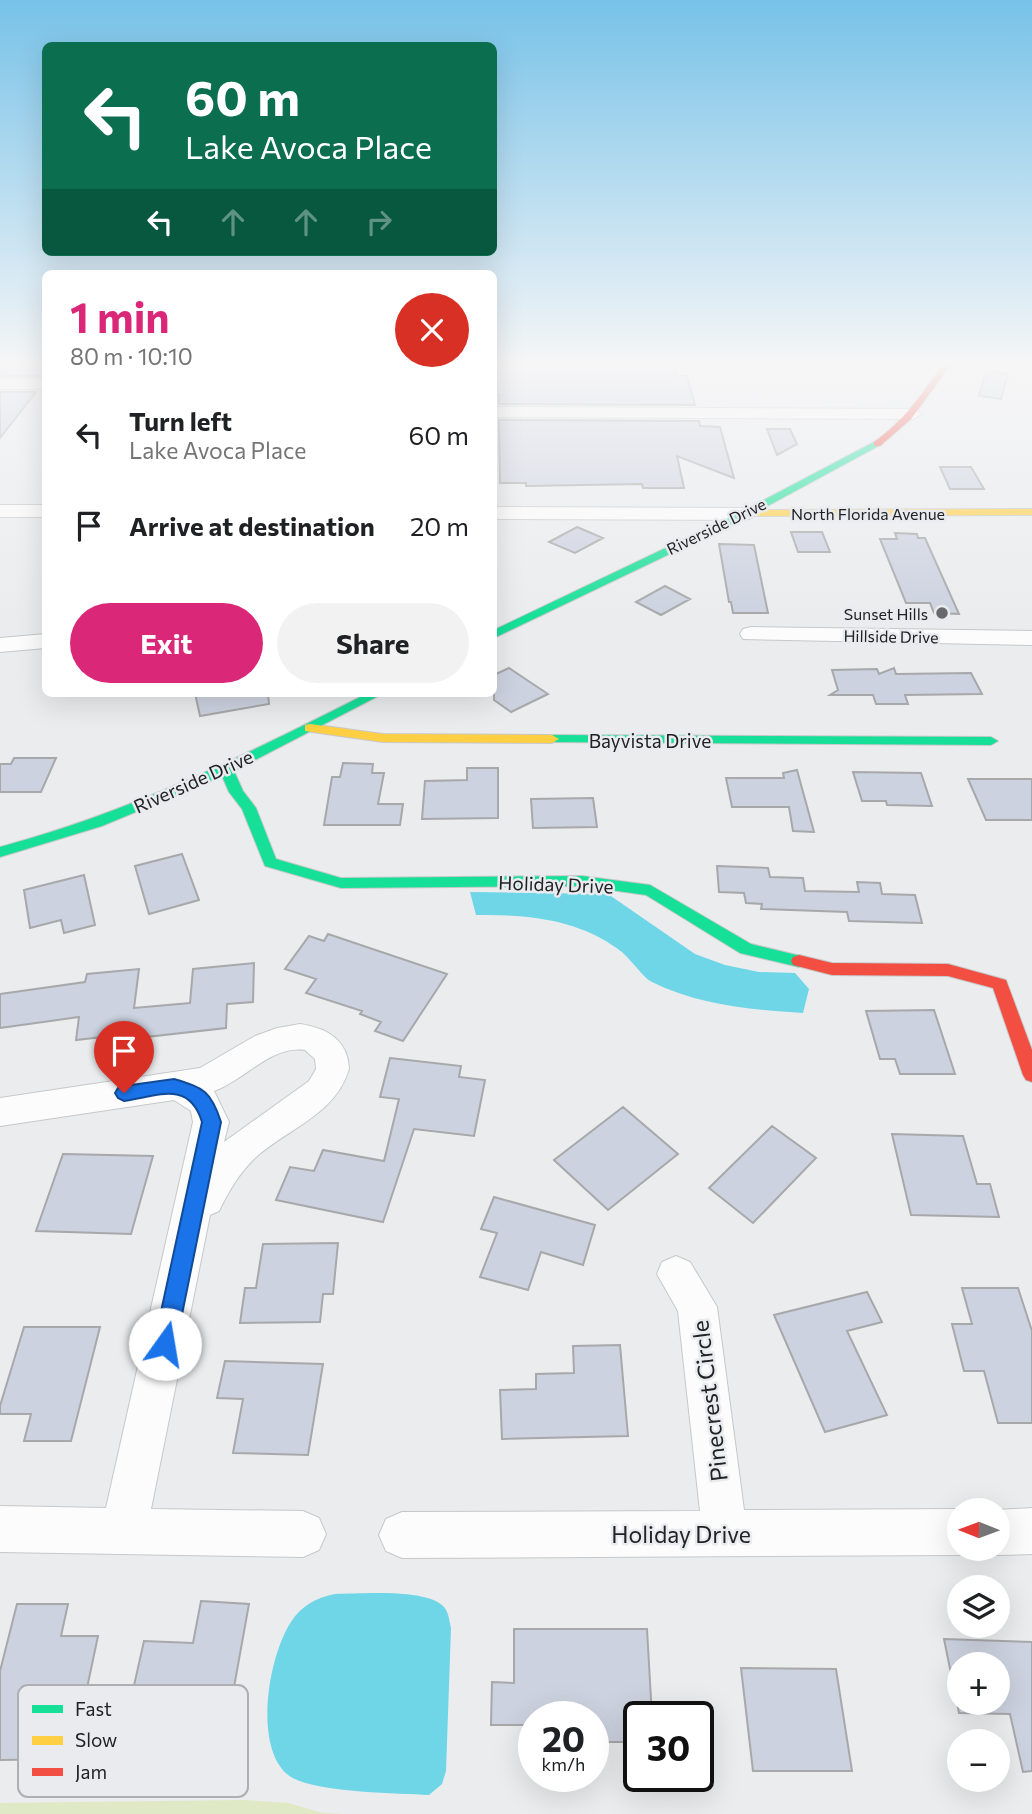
<!DOCTYPE html>
<html lang="en">
<head>
<meta charset="utf-8">
<style>
  :root { --surface:#fff; --page:#f2f2f2; --text:#202124; --muted:#757577; --accent:#db2777 }
  body { margin:0; font-family:Commissioner,sans-serif; background:var(--page); color:var(--text); height:100vh; display:flex; flex-direction:column; font-size:26px; white-space:nowrap }
  * { box-sizing:border-box; margin:0 }
  p { font-size:23px; color:var(--muted) }
  .icon { flex:none; width:38px; height:38px; fill:none; stroke:currentColor; stroke-width:2; stroke-linecap:round; stroke-linejoin:round }
  .map { position:relative; flex:1; overflow:hidden }
  .details { position:absolute; left:42px; top:270px; width:455px; height:427px; display:flex; flex-direction:column; background:var(--surface); border-radius:10px; box-shadow:0 7px 28px #0002 }
  .details>* { flex:none }
  .banner { position:absolute; left:42px; top:42px; width:455px; height:214px; border-radius:10px; box-shadow:0 7px 28px #0002; background:#0b6e4f; color:#fff; overflow:hidden }
  .needle { width:46px; rotate:271deg }
  .tools { position:absolute; left:947px; top:1498px; display:grid; gap:14px }
  .tools a { display:grid; place-items:center; width:63px; height:63px; border-radius:50%; background:var(--surface); box-shadow:0 7px 28px #0002; font-size:35px }
  .speed { position:absolute; left:518px; top:1701px; display:flex; gap:14px; font-size:35px; font-weight:700; text-align:center }
  .speed>* { display:grid; place-content:center; width:91px; height:91px; border-radius:50%; background:var(--surface); box-shadow:0 7px 28px #0002; line-height:1 }
  .speed small { font-size:18px; font-weight:400 }
  .speed .limit { border:4px solid #111; border-radius:10px; background:#fff; color:#111 }
  .pin { position:absolute; display:grid; place-items:center; width:60px; height:60px; color:#fff; margin:-72px -30px; border-radius:50% 50% 50% 0; rotate:-45deg; box-shadow:0 0 7px #0007 }
  .pin .icon { rotate:45deg }
  .me { position:absolute; width:77px; margin:-38px; rotate:13deg; stroke-linejoin:round; filter:drop-shadow(0 0 5px #0008) }
  .turn { display:flex; align-items:center; gap:24px; height:147px; padding:0 28px; font-size:32px }
  .turn .icon { width:91px; height:91px; stroke-width:2.5 }
  .turn b { display:block; font-size:49px; line-height:60px }
  .lanes { display:flex; align-items:center; height:66px; padding:0 28px; background:#0003; justify-content:center; gap:35px; direction:ltr }
  .lanes .off { opacity:.35 }
  .round { display:grid; place-items:center; flex:none; width:74px; height:74px; border-radius:37px; background:var(--page) }
  .headline { display:flex; align-items:center; justify-content:space-between; height:119px; padding:0 28px }
  h1 { font-size:42px; font-weight:700; line-height:52px; color:var(--accent) }
  .action { display:flex; gap:14px; margin-top:auto; padding:14px 28px }
  .action a { flex:1; height:80px; border-radius:42px; background:var(--accent); color:#fff; font-size:28px; font-weight:700; line-height:80px; text-align:center }
  .action a+a { background:var(--page); color:var(--text) }
  ul { padding:0; list-style:none }
  li { display:flex; align-items:center; gap:21px; height:91px; padding:0 28px }
  li div { flex:1 }
  li b { display:block; font-size:26px }
  li em { font-style:normal }
  .map>svg:first-child { display:block }
  .green { fill:#e0e9c5 }
  .water { fill:#6fd6e7 }
  .building { fill:#cdd2e0; stroke:#a7a8a9; stroke-width:2; fill-rule:evenodd }
  .lines { fill:none; stroke-linecap:round; stroke-linejoin:round }
  .street-casing { stroke:#c7c8c9; stroke-width:2 }
  .fast-casing { stroke:#c7c8c9; stroke-width:2 }
  .slow-casing { stroke:#c7c8c9; stroke-width:2 }
  .jam-casing { stroke:#c7c8c9; stroke-width:2 }
  .street { fill:#fcfcfc; fill-rule:evenodd }
  .fast { fill:#16e098; fill-rule:evenodd }
  .slow { fill:#ffcf43; fill-rule:evenodd }
  .jam { fill:#f24e42; fill-rule:evenodd }
  .route { fill:#1a73e8; stroke:#114b97; stroke-width:2 }
  .poi-dot { fill:#67696b; stroke:#e9ebef; stroke-width:2.5 }
  .labels { text-anchor:middle; dominant-baseline:central; stroke-width:5; stroke-linejoin:round; paint-order:stroke }
  .far-street-label { font-size:16px; fill:#212224; stroke:#e9ebef }
  .far-poi-label { font-size:16px; fill:#212224; stroke:#e9ebef; text-anchor:end }
  .street-label { font-size:19px; fill:#212224; stroke:#e9ebef }
  .near-street-label { font-size:23px; fill:#212224; stroke:#e9ebef }
  .key { fill:#e9ebef; stroke:#adafb2; stroke-width:2 }
  .key-label { font-size:19px; fill:#212224 }
</style>
</head>
<body>
<div class="map">
<svg width="1032" height="1814" viewBox="0 0 1032 1814">
  <rect width="100%" height="100%" fill="#eaecee"/>
  <path class="green" d="M 244,1800 L 288,1803 L 323,1813 L 344,1814 L 0,1814 L 0,1803 Z"/>
  <path class="water" d="M 470,892 L 608,894 L 695,954 L 725,965 L 759,972 L 795,973 L 809,989 L 803,1013 C 753,1010 698,1005 652,982 C 643,978 630,957 618,949 C 578,919 525,914 476,915 Z
    M 335,1594 C 360,1594 427,1588 444,1607 C 449,1613 449,1620 451,1628 L 446,1771 L 442,1784 L 429,1795 C 398,1793 308,1793 287,1774 C 253,1744 269,1655 291,1622 C 301,1606 317,1597 335,1594 Z"/>
  <path class="building" d="M 0,363 L 46,363 L 46,376 L 0,376 Z
    M 494,363 L 673,363 L 676,376 L 687,376 L 695,405 L 499,404 L 499,395 L 494,395 Z
    M 986,371 L 1008,374 L 1001,399 L 979,396 Z
    M 0,392 L 36,392 L 0,438 Z
    M 499,420 L 699,421 L 700,426 L 720,427 L 734,478 L 677,456 L 684,488 L 643,488 L 642,484 L 526,486 L 526,483 L 500,483 Z
    M 767,429 L 790,429 L 797,444 L 777,455 Z
    M 940,467 L 971,467 L 984,489 L 950,489 Z
    M 577,527 L 603,538 L 575,553 L 549,542 Z
    M 791,532 L 822,532 L 830,552 L 798,552 Z
    M 895,533 L 917,534 L 918,538 L 925,538 L 959,614 L 934,613 L 930,603 L 906,603 L 880,539 L 897,539 Z
    M 719,544 L 754,545 L 768,613 L 733,613 L 731,602 L 729,602 Z
    M 665,586 L 690,599 L 661,615 L 636,602 Z
    M 509,668 L 548,694 L 511,712 L 494,700 L 494,675 Z
    M 894,668 L 896,674 L 971,673 L 982,694 L 905,695 L 908,704 L 876,704 L 873,695 L 830,695 L 838,690 L 832,670 L 877,669 L 879,674 Z
    M 195,693 L 268,693 L 269,704 L 200,716 Z
    M 14,758 L 56,758 L 41,792 L 0,792 L 0,764 L 11,764 Z
    M 343,763 L 373,764 L 372,773 L 384,773 L 378,804 L 403,804 L 400,825 L 324,825 L 332,777 L 340,777 Z
    M 467,768 L 498,768 L 498,818 L 422,819 L 425,781 L 467,780 Z
    M 797,770 L 814,832 L 793,831 L 789,807 L 732,807 L 726,778 L 784,778 L 783,773 Z
    M 853,772 L 921,773 L 932,806 L 887,805 L 886,801 L 862,801 Z
    M 968,779 L 1032,779 L 1032,820 L 986,820 Z
    M 593,798 L 597,827 L 533,828 L 531,799 Z
    M 182,854 L 199,900 L 149,914 L 135,866 Z
    M 717,866 L 768,868 L 770,877 L 803,878 L 805,891 L 859,892 L 857,882 L 880,883 L 882,894 L 915,895 L 922,923 L 849,921 L 847,912 L 761,909 L 762,904 L 746,903 L 744,893 L 719,892 Z
    M 84,875 L 95,925 L 64,933 L 61,920 L 30,928 L 24,890 Z
    M 328,934 L 447,974 L 403,1041 L 375,1031 L 381,1022 L 360,1014 L 362,1011 L 306,993 L 316,979 L 285,969 L 309,936 L 324,941 Z
    M 254,963 L 253,1002 L 227,1004 L 226,1028 L 110,1041 L 111,1036 L 76,1040 L 79,1017 L 0,1028 L 0,994 L 85,982 L 87,974 L 139,969 L 134,1008 L 190,1003 L 193,969 Z
    M 934,1010 L 955,1074 L 900,1074 L 895,1059 L 880,1059 L 866,1011 Z
    M 390,1058 L 461,1066 L 459,1077 L 485,1080 L 474,1136 L 414,1129 L 383,1222 L 276,1200 L 290,1167 L 314,1171 L 323,1150 L 384,1161 L 399,1099 L 380,1097 Z
    M 623,1107 L 678,1154 L 608,1210 L 554,1160 Z
    M 772,1126 L 816,1158 L 753,1223 L 709,1188 Z
    M 892,1134 L 963,1136 L 977,1184 L 990,1184 L 999,1217 L 911,1215 Z
    M 63,1154 L 153,1156 L 131,1234 L 36,1231 Z
    M 494,1197 L 595,1225 L 583,1265 L 541,1252 L 528,1290 L 480,1277 L 497,1233 L 481,1229 Z
    M 338,1243 L 333,1294 L 323,1294 L 320,1322 L 240,1323 L 245,1288 L 256,1288 L 263,1244 Z
    M 962,1288 L 1018,1288 L 1032,1331 L 1032,1423 L 998,1423 L 984,1371 L 964,1371 L 952,1324 L 972,1324 Z
    M 867,1292 L 882,1322 L 847,1331 L 887,1415 L 825,1432 L 774,1315 Z
    M 24,1327 L 100,1327 L 71,1441 L 24,1441 L 31,1414 L 0,1414 L 0,1406 Z
    M 620,1345 L 628,1436 L 502,1439 L 500,1390 L 536,1389 L 536,1374 L 574,1373 L 573,1346 Z
    M 225,1361 L 323,1364 L 308,1455 L 233,1453 L 243,1399 L 217,1398 Z
    M 201,1601 L 249,1604 L 218,1776 L 115,1770 L 144,1641 L 193,1643 Z
    M 17,1604 L 68,1604 L 61,1636 L 98,1636 L 72,1759 L 0,1760 L 0,1671 Z
    M 514,1629 L 647,1629 L 652,1717 L 639,1717 L 639,1742 L 593,1742 L 593,1717 L 534,1717 L 534,1725 L 491,1725 L 492,1682 L 514,1683 Z
    M 944,1639 L 1032,1642 L 1032,1771 L 1023,1772 L 1010,1714 L 959,1713 ZM 959,1664 L 998,1664 L 998,1703 L 959,1703 Z
    M 741,1668 L 836,1669 L 852,1771 L 753,1771 Z"/>
  <g class="lines">
    <g class="street-casing">
      <path id="street" d="M 0,379 L 46,379 L 46,389 L 0,389 Z
        M 494,407 L 913,409 L 922,414 L 913,419 L 494,417 Z
        M 0,505 L 46,505 L 46,517 L 0,517 Z
        M 494,507 L 745,508 L 752,510 L 755,514 L 752,518 L 745,520 L 494,519 Z
        M 751,627 L 1032,631 L 1032,645 L 743,639 L 740,634 L 743,629 Z
        M 46,634 L 46,648 L 0,652 L 0,638 Z
        M 300,1024 C 327,1028 348,1040 349,1069 C 336,1114 289,1128 256,1157 C 239,1173 229,1191 219,1211 L 210,1215 L 151,1509 L 303,1511 L 319,1518 L 326,1534 L 319,1550 L 303,1557 L 0,1552 L 0,1506 L 106,1508 L 193,1122 L 191,1111 L 174,1100 L 0,1126 L 0,1098 L 200,1068 L 255,1036 L 277,1028 ZM 305,1050 L 315,1059 L 316,1069 L 309,1081 L 224,1142 L 229,1122 L 214,1091 C 245,1080 271,1045 305,1050 Z
        M 676,1256 L 690,1262 L 717,1307 L 744,1510 L 959,1509 L 961,1510 L 959,1510 L 959,1549 L 973,1549 L 959,1555 L 402,1558 L 386,1551 L 379,1535 L 386,1519 L 402,1512 L 700,1511 L 678,1311 L 657,1274 L 662,1262 Z
        M 1032,1508 L 1032,1554 L 998,1555 L 984,1549 L 998,1549 L 996,1510 Z"/>
    </g>
    <g class="fast-casing">
      <path id="fast" d="M 874,442 L 882,444 L 749,516 L 494,638 L 494,630 L 741,512 Z
        M 368,693 L 384,693 L 234,771 L 243,791 L 256,808 L 276,859 L 341,878 L 582,876 L 650,885 L 751,944 L 805,957 L 807,961 L 805,965 L 799,967 L 740,953 L 646,895 L 582,886 L 341,888 L 265,866 L 242,809 L 229,792 L 222,776 L 102,826 L 0,857 L 0,847 C 131,812 248,754 368,693 Z
        M 552,735 L 991,737 L 998,741 L 991,745 L 547,742 L 545,739 Z"/>
    </g>
    <g class="slow-casing">
      <path id="slow" d="M 1032,509 L 1032,515 L 751,516 L 746,513 L 751,510 Z
        M 310,724 L 383,734 L 552,735 L 559,739 L 552,743 L 383,742 L 305,731 L 305,725 Z"/>
    </g>
    <g class="jam-casing">
      <path id="jam" d="M 944,363 L 952,363 L 911,419 L 880,446 L 874,446 L 874,442 C 904,421 923,393 944,363 Z
        M 799,955 L 832,963 L 948,964 L 1006,980 L 1032,1050 L 1032,1082 L 1026,1080 L 1023,1075 L 993,988 L 948,976 L 832,975 L 793,965 L 791,961 L 793,957 Z"/>
    </g>
    <use href="#street" class="street"/>
    <use href="#fast" class="fast"/>
    <use href="#slow" class="slow"/>
    <use href="#jam" class="jam"/>
  </g>
  <linearGradient id="sky" x2="0" y2="1"><stop stop-color="#77c2e8"/><stop offset="0.59" stop-color="#f6f6f7"/><stop offset="1" stop-color="#f6f6f7" stop-opacity="0"/></linearGradient>
  <rect width="1032" height="617" fill="url(#sky)"/>
  <path class="route" d="M 174,1079 C 204,1088 211,1091 221,1122 L 176,1344 L 172,1352 L 165,1355 L 157,1352 L 154,1344 L 202,1122 C 189,1080 158,1096 124,1101 L 118,1098 L 115,1093 L 118,1088 L 124,1086 Z"/>
  <circle class="poi-dot" cx="942" cy="613" r="7"/>
  <g class="labels">
    <g class="far-street-label">
      <text x="868" y="513">North Florida Avenue</text>
      <text transform="translate(716 526) rotate(-26)">Riverside Drive</text>
      <text transform="translate(891 636) rotate(1)">Hillside Drive</text>
    </g>
    <g class="far-poi-label">
      <text x="928" y="613">Sunset Hills</text>
    </g>
    <g class="street-label">
      <text x="650" y="740">Bayvista Drive</text>
      <text transform="translate(193 781) rotate(-24)">Riverside Drive</text>
      <text transform="translate(556 884) rotate(2)">Holiday Drive</text>
    </g>
    <g class="near-street-label">
      <text transform="translate(709 1401) rotate(-97)">Pinecrest Circle</text>
      <text x="681" y="1534">Holiday Drive</text>
    </g>
  </g>
  <rect x="18" y="1685" width="230" height="112" rx="10" class="key"/>
  <rect x="32" y="1705" width="31" height="8" fill="#16e098"/>
  <rect x="32" y="1736" width="31" height="9" fill="#ffcf43"/>
  <rect x="32" y="1768" width="31" height="8" fill="#f24e42"/>
  <g class="key-label">
    <text x="75" y="1716">Fast</text>
    <text x="75" y="1747">Slow</text>
    <text x="75" y="1779">Jam</text>
  </g>
</svg>
<div class="tools">
<a><svg class="needle" viewBox="-14 -14 28 28"><path d="M0-13l5 13h-10z" fill="#e53935"/><path d="M0 13l5-13h-10z" fill="#757577"/></svg></a>
<a><svg class="icon" aria-label="layers" viewBox="0 0 24 24"><path d="M12 4l9 5-9 5-9-5zM3 14l9 5 9-5"/></svg></a>
<a>+</a>
<a>−</a>
</div>
<div class="speed"><div>20<small>km/h</small></div><div class="limit">30</div></div>
<div class="pin" style="left:124px;top:1093px;background:#d93025"><svg class="icon" aria-label="arrive" viewBox="0 0 24 24"><path d="M6 21V4h12l-3 4 3 4H6"/></svg></div>
<svg class="me" style="left:165px;top:1344px" viewBox="-20 -20 40 40"><circle r="19" fill="#fff"/><path d="M0-13L10 11 0 6-10 11z" fill="#1a73e8"/></svg>
<div class="banner">
<div class="turn"><svg class="icon" aria-label="left" viewBox="0 0 24 24"><path d="M17 20v-9H6M10 6l-5 5 5 5"/></svg><div><b>60 m</b>Lake Avoca Place</div></div>
<div class="lanes"><svg class="icon" aria-label="left" viewBox="0 0 24 24"><path d="M17 20v-9H6M10 6l-5 5 5 5"/></svg><svg class="icon off" aria-label="ahead" viewBox="0 0 24 24"><path d="M12 20V5M6 11l6-6 6 6"/></svg><svg class="icon off" aria-label="ahead" viewBox="0 0 24 24"><path d="M12 20V5M6 11l6-6 6 6"/></svg><svg class="icon off" aria-label="right" viewBox="0 0 24 24"><path d="M7 20v-9h11M14 6l5 5-5 5"/></svg></div>
</div>
<section class="details">
<div class="headline"><div><h1>1 min</h1><p>80 m · 10:10</p></div><a class="round" style="background:#d93025;color:#fff"><svg class="icon" aria-label="close" viewBox="0 0 24 24"><path d="M6 6l12 12M18 6L6 18"/></svg></a></div>
<ul>
<li><svg class="icon" aria-label="left" viewBox="0 0 24 24"><path d="M17 20v-9H6M10 6l-5 5 5 5"/></svg><div><b>Turn left</b><p>Lake Avoca Place</p></div><em>60 m</em></li>
<li><svg class="icon" aria-label="arrive" viewBox="0 0 24 24"><path d="M6 21V4h12l-3 4 3 4H6"/></svg><div><b>Arrive at destination</b></div><em>20 m</em></li>
</ul>
<div class="action"><a>Exit</a><a>Share</a></div>
</section>
</div>
</body>
</html>
